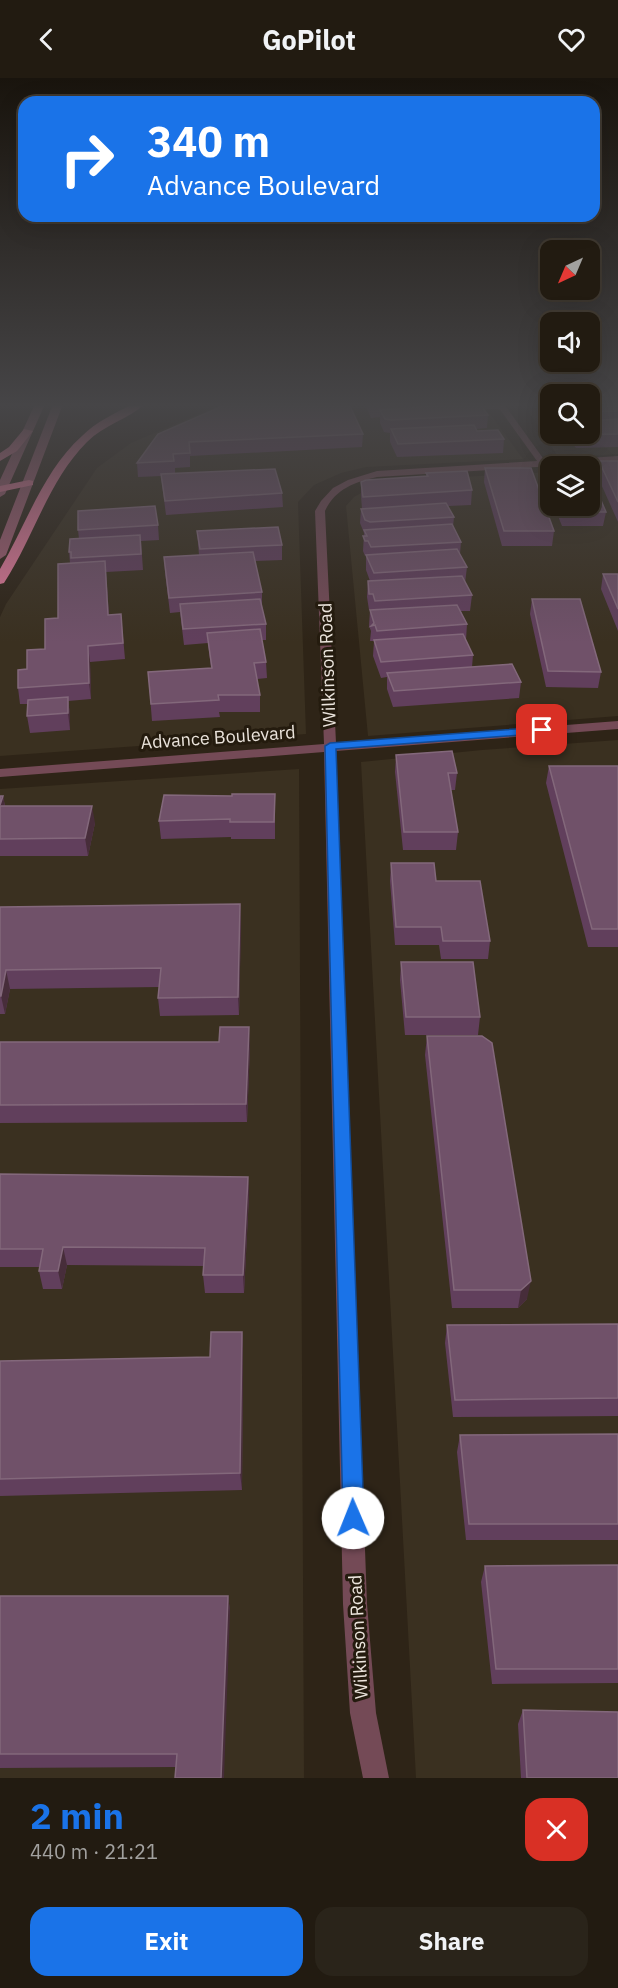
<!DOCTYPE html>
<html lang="en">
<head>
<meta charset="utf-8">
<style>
  :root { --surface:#221b11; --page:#2a241a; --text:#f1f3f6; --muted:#a2a19f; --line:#3f3931; --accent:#1a73e8 }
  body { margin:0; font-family:"IBM Plex Sans",sans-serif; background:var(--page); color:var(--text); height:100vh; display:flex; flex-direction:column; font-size:22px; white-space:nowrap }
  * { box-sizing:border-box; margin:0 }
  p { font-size:20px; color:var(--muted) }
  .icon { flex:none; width:33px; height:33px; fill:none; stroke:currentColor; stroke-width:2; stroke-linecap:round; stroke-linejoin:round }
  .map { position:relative; height:1700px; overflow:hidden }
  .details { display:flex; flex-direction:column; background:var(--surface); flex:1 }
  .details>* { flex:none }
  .top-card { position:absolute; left:18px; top:18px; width:582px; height:126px; border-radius:18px; box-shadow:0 6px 24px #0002,0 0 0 2px var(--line); background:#1a73e8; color:#fff; overflow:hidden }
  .needle { width:39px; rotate:224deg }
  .controls { position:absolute; left:540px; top:162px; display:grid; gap:12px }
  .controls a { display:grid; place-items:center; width:60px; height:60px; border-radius:12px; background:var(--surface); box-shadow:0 6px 24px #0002,0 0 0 2px var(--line); font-size:30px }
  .pin { position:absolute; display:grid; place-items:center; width:51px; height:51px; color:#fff; margin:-26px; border-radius:12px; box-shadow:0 3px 9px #0006 }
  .me { position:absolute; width:66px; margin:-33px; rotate:359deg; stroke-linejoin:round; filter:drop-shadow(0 0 4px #0008) }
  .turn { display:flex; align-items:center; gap:21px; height:126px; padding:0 30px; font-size:27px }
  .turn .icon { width:78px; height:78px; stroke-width:2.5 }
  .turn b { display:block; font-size:42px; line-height:51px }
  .round { display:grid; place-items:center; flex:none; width:63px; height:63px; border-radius:18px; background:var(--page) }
  .headline { display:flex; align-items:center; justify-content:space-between; height:102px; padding:0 30px }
  h1 { font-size:36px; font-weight:700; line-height:45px; color:var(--accent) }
  .cta { display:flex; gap:12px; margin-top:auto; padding:12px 30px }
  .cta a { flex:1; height:69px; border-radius:18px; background:var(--accent); color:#fff; font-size:24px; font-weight:700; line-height:69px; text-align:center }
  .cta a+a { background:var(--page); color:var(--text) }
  header { display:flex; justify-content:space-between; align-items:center; height:78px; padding:0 30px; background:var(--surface); font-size:27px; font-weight:700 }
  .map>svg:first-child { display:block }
  .industrial { fill:#3a3020 }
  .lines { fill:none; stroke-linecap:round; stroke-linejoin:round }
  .lane { stroke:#744a56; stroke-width:4.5 }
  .street { fill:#744a56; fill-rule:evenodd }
  .secondary { fill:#9f5d71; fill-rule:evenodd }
  .highway { fill:#de7898; fill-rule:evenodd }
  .wall { fill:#613f5c }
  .shaded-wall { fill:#472d3a }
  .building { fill:#705169; stroke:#83687b; stroke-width:1.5 }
  .route { fill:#1a73e8; stroke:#114b97; stroke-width:1.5 }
  .labels { text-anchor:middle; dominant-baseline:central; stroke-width:6; stroke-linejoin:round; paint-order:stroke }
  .street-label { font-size:18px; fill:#ebe4dc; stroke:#241b0e }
</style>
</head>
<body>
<header><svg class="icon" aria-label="back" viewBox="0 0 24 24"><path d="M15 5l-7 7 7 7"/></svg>GoPilot<svg class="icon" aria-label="heart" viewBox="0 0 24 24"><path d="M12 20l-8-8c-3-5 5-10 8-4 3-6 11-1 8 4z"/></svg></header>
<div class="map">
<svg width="618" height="1700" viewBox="0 0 618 1700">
  <rect width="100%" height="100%" fill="#2e2417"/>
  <path class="industrial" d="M 222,326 L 483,326 L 523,381 L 366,389 L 341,395 L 314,407 L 298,424 L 306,656 L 0,678 L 0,539 L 6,526 L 97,390 L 131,365 Z
    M 524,326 L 550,326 L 550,356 L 590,356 L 618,326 L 618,376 L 559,380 Z
    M 618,391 L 618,638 L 368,658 L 346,428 L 354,419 L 368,411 L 410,402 L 550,394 L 550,428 L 590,428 L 590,392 Z
    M 618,662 L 618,1700 L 416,1700 L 361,684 L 482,672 Z
    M 299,691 L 304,1700 L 0,1700 L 0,711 Z"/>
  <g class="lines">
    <path class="lane" d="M 473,326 L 481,329 L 502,329"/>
    <path class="street" d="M 496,326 L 504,326 L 545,383 L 618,378 L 618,384 L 377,399 C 355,404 335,411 325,433 L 336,665 L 618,643 L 618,651 L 336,673 L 367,1526 L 376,1635 L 389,1700 L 363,1700 L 350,1635 L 343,1526 L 324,674 L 0,699 L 0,691 L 324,666 L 315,433 L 321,423 L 333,410 L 348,402 L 377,393 L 537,383 Z"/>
    <path class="secondary" d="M 35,326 L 45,326 L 5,416 L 0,419 L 0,402 Z
      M 53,326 L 63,326 L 6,477 L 0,481 L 0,462 Z"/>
    <path class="highway" d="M 133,326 L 145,326 C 128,341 104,347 87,364 C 48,403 34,459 4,505 L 0,506 L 0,491 C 26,447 43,393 82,358 C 96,344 115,335 133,326 Z
      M 24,351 L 33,353 L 17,373 L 0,383 L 0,375 L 9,369 Z
      M 29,402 L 33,403 L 33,407 L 0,414 L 0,408 Z"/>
  </g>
  <path class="wall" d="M 365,326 L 463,326 L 488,337 L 487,350 L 476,351 L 477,353 L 504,361 L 503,375 L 397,379 L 390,364 L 390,355 L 384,354 L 380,345 L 380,339 L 371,340 Z
    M 541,326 L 550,326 L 550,340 L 547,336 L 548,331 L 544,331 Z
    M 590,326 L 618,326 L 618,369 L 576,370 L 566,358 L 566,356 L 590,356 Z
    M 158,356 L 363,356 L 362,369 L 190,378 L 190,389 L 175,390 L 175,395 L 282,415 L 283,429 L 166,437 L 161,398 L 138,399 L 137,385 Z
    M 599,383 L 618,383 L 618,444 L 597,397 Z
    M 547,387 L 550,388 L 550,417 L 545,401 Z
    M 485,390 L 554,453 L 552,468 L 502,468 L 484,404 Z
    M 426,395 L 472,412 L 471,427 L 448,428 L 454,439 L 453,449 L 461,464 L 460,476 L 467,489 L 465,505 L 472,517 L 470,533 L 461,533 L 467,546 L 466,562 L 473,577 L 472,589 L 521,604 L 519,620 L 393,629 L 387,611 L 387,599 L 381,600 L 373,578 L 374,563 L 370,563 L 371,553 L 369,548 L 370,532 L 373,532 L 372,531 L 369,532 L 367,519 L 368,503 L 370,503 L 366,492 L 366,477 L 365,478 L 363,473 L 364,455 L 360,445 L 361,431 L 362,431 L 361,418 L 361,404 L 426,398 Z
    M 554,428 L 590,428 L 606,434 L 603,448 L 562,448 Z
    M 158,447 L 159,462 L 141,463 L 143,492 L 106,494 L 109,537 L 121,536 L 125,581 L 90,584 L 91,621 L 68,623 L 70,636 L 70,652 L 30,655 L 27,638 L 28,626 L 20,626 L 18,610 L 27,591 L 45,571 L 58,540 L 70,485 L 69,474 L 79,461 L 78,452 Z
    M 197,453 L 282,467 L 282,482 L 255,483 L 262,514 L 262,529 L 266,546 L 266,562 L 262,562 L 266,584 L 267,600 L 257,601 L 260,617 L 260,634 L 219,634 L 220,639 L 152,643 L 148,594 L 211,590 L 208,565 L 184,567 L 180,534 L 170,535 L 165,494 L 164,479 L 199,477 Z
    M 603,496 L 618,496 L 618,553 L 601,511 Z
    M 532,521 L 601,594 L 598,610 L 546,609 L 530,536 Z
    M 396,677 L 457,695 L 455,712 L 451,712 L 458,754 L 456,772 L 403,772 L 395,694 Z
    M 549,688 L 618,688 L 618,869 L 588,869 L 546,705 Z
    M 275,716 L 275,761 L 231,761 L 231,759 L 161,761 L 159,743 L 232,718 Z
    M 0,718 L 3,718 L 5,728 L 95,745 L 88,778 L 0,778 Z
    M 391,785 L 436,803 L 490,863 L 488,881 L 441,881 L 439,867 L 395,867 L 390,803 Z
    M 0,829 L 241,844 L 239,937 L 160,938 L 158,920 L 159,909 L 10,911 L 5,936 L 0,936 Z
    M 401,884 L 480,939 L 478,957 L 405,957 L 400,902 Z
    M 427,958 L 527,1221 L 518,1230 L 452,1230 L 425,977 Z
    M 0,964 L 250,967 L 247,1044 L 0,1045 Z
    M 0,1096 L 248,1099 L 249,1117 L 244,1215 L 205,1215 L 203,1197 L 204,1188 L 67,1187 L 62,1211 L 43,1211 L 39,1193 L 40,1189 L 0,1189 Z
    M 618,1246 L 618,1338 L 453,1339 L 445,1265 L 447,1247 Z
    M 242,1254 L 243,1271 L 242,1412 L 0,1418 L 0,1283 L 210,1279 Z
    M 618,1356 L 618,1462 L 466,1462 L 457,1374 L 460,1357 Z
    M 618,1487 L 618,1605 L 492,1606 L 481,1504 L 485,1488 Z
    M 0,1518 L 228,1518 L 230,1533 L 176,1689 L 0,1690 Z
    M 523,1632 L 618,1700 L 521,1700 L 518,1646 Z"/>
  <path class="shaded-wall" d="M 105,483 L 106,498 L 110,552 L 108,537 Z
    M 88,568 L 90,584 L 91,621 L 89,605 Z
    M 68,619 L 70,636 L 70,652 L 68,635 Z
    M 3,718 L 6,735 L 0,728 Z
    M 92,728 L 95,745 L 88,778 L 85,760 Z
    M 240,826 L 241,844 L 239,937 L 238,919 Z
    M 6,892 L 10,911 L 5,936 L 1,918 Z
    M 249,949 L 250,967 L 247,1044 L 246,1026 Z
    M 248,1099 L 249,1117 L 244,1215 L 243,1197 Z
    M 63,1169 L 67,1187 L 62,1211 L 58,1193 Z
    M 531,1203 L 527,1221 L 518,1230 L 521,1212 Z
    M 242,1254 L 243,1271 L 242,1412 L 240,1395 Z
    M 228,1518 L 230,1533 L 224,1700 L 221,1700 Z"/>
  <path class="building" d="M 227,326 L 349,326 L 363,356 L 189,364 L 190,375 L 173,376 L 174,383 L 137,385 L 158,356 Z
    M 469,326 L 480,326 L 488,337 L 391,342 L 385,341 L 380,332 Z
    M 590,326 L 618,326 L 618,333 L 590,334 Z
    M 618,341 L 618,356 L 577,357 L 576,356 L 590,356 L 590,343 Z
    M 474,347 L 477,353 L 498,352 L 504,361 L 398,366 L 391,351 Z
    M 599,383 L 618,383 L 618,424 Z
    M 547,387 L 585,387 L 586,388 L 550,388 L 550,398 Z
    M 485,390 L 531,390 L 554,453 L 504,453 Z
    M 275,391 L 282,415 L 165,423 L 161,396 Z
    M 467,393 L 472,412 L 363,419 L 361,404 L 366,402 L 428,398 L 426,395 Z
    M 590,397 L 606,434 L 564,434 L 562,428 L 590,428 Z
    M 446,425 L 454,439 L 370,444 L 365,442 L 361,431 Z
    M 155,428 L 158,447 L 78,452 L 78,433 Z
    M 452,446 L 461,464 L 371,469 L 368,463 L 365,463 L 363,458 L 367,458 L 364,452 Z
    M 278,449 L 282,467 L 200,471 L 197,453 Z
    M 140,457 L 141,476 L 71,480 L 71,474 L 69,474 L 70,461 Z
    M 457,471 L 467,489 L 374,495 L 366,477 Z
    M 253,474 L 262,514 L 169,520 L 164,479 Z
    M 105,483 L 108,537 L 121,536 L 123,565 L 88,568 L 89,605 L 18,610 L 18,592 L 27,591 L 27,572 L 45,571 L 45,541 L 58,540 L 58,486 Z
    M 603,496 L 618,496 L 618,531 Z
    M 462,498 L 472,517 L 375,523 L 373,516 L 369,516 L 368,503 Z
    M 260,521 L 266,546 L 183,551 L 180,526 Z
    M 532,521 L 580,521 L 601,594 L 548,593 Z
    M 457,527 L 467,546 L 377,553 L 375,547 L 371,548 L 374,545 L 370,532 Z
    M 260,551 L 266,584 L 254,585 L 260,617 L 218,617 L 219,622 L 151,626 L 148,594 L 212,590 L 207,555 Z
    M 463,556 L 473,577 L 381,584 L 374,562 Z
    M 512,586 L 521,604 L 394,613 L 387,595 Z
    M 68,619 L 68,635 L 27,638 L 28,622 Z
    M 452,673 L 457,695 L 448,695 L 458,754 L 404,754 L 396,677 Z
    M 549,688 L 618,688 L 618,851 L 592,851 Z
    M 232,716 L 275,716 L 274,744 L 230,744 L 230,741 L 159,743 L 164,717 L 232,718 Z
    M 0,718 L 3,718 L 0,727 Z
    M 0,728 L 92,728 L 85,760 L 0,761 Z
    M 391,785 L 434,785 L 436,803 L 480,803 L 490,863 L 443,863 L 441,849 L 396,849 Z
    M 240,826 L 238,919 L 158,920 L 161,890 L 6,892 L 1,918 L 0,918 L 0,829 Z
    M 401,884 L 473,884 L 480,939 L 406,939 Z
    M 220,949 L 249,949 L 246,1026 L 0,1027 L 0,964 L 219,964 Z
    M 427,958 L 482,958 L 492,965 L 531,1203 L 521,1212 L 454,1212 Z
    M 0,1096 L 248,1099 L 243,1197 L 203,1197 L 205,1170 L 63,1169 L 58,1193 L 39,1193 L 43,1171 L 0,1171 Z
    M 618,1246 L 618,1320 L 455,1322 L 447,1247 Z
    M 211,1254 L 242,1254 L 240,1395 L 0,1401 L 0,1283 L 210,1279 Z
    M 618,1356 L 618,1446 L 469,1446 L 460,1357 Z
    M 618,1487 L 618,1591 L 496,1591 L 485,1488 Z
    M 0,1518 L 228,1518 L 221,1700 L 175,1700 L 177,1676 L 0,1676 Z
    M 523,1632 L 618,1634 L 618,1700 L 527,1700 Z"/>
  <linearGradient id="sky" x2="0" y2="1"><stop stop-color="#19140d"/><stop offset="0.58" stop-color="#464547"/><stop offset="1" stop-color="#464547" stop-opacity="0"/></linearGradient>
  <rect width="618" height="564" fill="url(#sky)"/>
  <path class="route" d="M 542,649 L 546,650 L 546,655 L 336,671 L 364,1440 L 360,1447 L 353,1450 L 346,1447 L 343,1440 L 325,668 L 330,665 Z"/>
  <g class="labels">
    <g class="street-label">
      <text transform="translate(327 587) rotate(-92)">Wilkinson Road</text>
      <text transform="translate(218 659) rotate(-4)">Advance Boulevard</text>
      <text transform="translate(358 1559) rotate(-93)">Wilkinson Road</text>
    </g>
  </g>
</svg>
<div class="controls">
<a><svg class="needle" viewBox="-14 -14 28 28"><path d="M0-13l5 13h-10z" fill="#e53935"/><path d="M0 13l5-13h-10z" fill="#a2a19f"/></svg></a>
<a><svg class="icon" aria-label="sound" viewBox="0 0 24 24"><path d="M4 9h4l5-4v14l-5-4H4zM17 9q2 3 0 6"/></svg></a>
<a><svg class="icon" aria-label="search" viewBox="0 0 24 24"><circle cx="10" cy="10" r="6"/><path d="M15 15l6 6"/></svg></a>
<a><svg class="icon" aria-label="layers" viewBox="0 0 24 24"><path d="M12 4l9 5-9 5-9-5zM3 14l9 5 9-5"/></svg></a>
</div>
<div class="pin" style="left:542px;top:652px;background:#d93025"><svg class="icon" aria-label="arrive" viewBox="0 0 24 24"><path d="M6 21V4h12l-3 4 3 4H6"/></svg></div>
<svg class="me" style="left:353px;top:1440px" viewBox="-20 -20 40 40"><circle r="19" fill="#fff"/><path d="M0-13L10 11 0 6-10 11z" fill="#1a73e8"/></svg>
<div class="top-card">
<div class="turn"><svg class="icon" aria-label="right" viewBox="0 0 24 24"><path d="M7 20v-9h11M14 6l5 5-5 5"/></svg><div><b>340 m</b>Advance Boulevard</div></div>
</div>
</div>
<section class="details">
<div class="headline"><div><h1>2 min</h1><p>440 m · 21:21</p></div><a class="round" style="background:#d93025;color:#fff"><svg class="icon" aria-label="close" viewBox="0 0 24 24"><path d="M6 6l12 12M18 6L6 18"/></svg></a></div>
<div class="cta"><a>Exit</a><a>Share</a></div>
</section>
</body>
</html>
